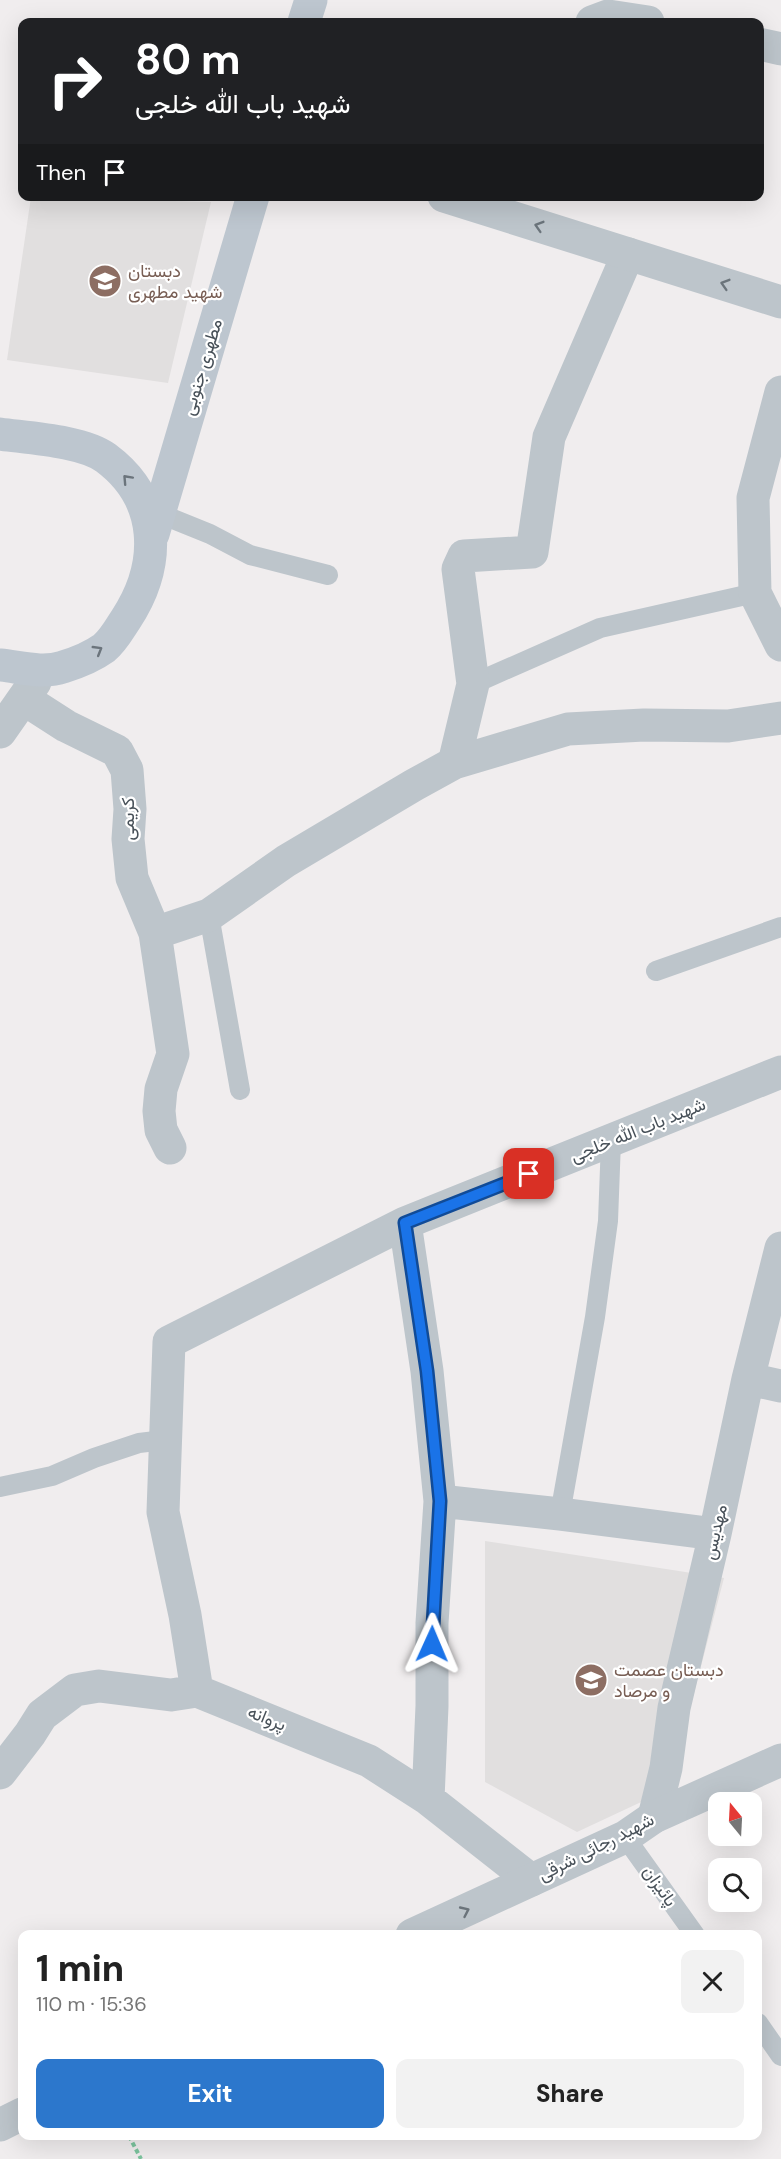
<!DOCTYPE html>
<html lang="en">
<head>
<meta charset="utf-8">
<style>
  :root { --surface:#fff; --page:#f2f2f2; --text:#222; --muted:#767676; --accent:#2c77cc }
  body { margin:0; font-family:"DM Sans",Vazirmatn,sans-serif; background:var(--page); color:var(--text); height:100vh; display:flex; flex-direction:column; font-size:22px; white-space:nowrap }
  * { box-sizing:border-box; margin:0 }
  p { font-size:20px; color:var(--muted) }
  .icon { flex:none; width:33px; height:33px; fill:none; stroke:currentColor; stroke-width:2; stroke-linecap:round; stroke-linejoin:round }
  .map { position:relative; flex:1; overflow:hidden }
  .details { position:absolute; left:18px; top:1930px; width:744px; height:210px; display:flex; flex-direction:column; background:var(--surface); border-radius:12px; box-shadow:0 6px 24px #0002 }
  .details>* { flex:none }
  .top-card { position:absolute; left:18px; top:18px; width:746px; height:183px; border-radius:12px; box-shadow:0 6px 24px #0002; background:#202124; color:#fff; overflow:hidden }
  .needle { width:39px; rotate:342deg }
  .buttons { position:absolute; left:708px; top:1792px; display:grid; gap:12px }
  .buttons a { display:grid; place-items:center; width:54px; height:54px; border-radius:12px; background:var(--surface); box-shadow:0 6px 24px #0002; font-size:30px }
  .pin { position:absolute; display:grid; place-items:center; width:51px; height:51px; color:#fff; margin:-26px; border-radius:12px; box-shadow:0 3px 9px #0006 }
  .me { position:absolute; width:66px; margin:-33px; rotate:1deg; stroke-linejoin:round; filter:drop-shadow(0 0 4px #0008) }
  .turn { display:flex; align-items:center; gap:21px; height:126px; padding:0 18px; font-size:27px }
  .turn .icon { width:78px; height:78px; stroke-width:2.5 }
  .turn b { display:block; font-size:42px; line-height:51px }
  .then { display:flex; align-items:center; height:57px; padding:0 18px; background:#0003; gap:12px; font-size:22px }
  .round { display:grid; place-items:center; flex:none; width:63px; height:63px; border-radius:12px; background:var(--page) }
  .head { display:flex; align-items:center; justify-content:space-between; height:102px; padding:0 18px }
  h1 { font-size:36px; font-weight:800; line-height:45px }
  .cta { display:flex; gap:12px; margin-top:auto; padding:12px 18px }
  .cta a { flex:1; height:69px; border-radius:12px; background:var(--accent); color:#fff; font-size:24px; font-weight:800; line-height:69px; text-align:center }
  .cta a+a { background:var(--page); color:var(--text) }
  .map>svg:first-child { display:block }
  .education { fill:#e1dfdf }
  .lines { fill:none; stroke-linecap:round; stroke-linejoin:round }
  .path { stroke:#7cc49e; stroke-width:4; stroke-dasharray:4.5 3; stroke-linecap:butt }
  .service { stroke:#bdc5cb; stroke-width:20 }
  .minor { stroke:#bdc5cb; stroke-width:33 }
  .tertiary { stroke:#bdc5cb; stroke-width:33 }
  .secondary { stroke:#bdc6cf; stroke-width:33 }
  .oneway { stroke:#6b747b }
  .oneway2 { stroke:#6b747c }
  .route-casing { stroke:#114b97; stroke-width:15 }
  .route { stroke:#1a73e8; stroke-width:10 }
  .labels { text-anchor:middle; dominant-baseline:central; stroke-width:4.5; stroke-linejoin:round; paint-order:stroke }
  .education-label { font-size:18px; fill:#785e54; stroke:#fff; text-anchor:start }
  .street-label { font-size:18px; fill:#485159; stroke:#fff }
</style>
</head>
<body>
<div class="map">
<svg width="781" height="2159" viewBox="0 0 781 2159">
  <rect width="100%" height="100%" fill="#f0edee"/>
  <path class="education" d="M 31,197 L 211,202 L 168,383 L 7,360 Z
    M 485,1541 L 724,1578 L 669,1789 L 577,1832 L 485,1782 Z"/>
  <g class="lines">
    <path class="path" d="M 129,2136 L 141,2159"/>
    <path class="service" d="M 158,513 L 210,534 L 250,555 L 328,575
      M 473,684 L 600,628 L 755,593
      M 209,915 L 240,1090
      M 656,971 L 781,927
      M 0,1487 L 52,1476 L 94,1458 L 139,1443 L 164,1440
      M 560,1514 L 595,1317 L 608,1221 L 611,1141
      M 625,1837 L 695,1935
      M 758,2023 L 781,2056"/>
    <path class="minor" d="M 592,22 L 608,16 L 648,22
      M 759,44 L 781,49
      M 781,392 L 753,498 L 755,593 L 781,645
      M 24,699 L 66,726 L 117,751 L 127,770 L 130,809 L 128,839 L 132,878 L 155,933 L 209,915 L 286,861 L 414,785 L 454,763 L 568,729 L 644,725 L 728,726 L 781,718
      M 0,732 L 35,682
      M 454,763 L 473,684 L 458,569 L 464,556 L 532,552 L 549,437 L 628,254
      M 155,933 L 173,1054 L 161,1089 L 159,1111 L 161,1130 L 170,1148
      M 405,1223 L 427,1371 L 440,1501 L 432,1623 L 432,1706 L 428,1799
      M 748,1379 L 781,1386
      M 440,1501 L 560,1514 L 715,1534
      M 197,1691 L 185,1615 L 163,1512 L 169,1342 L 405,1223 L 781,1072
      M 0,1773 L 30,1734 L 42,1715 L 75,1690 L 99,1686 L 171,1695 L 197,1691 L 369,1761 L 428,1799 L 531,1880
      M 654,1817 L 666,1768 L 674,1708 L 715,1534 L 748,1379 L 781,1248"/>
    <path class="tertiary" d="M 444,196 L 781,302
      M 412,1935 L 625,1837 L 654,1817 L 781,1760
      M 0,2125 L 22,2114"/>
    <path class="secondary" d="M 304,22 L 311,0
      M 0,434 C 29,438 83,441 106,458 C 161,499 162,564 126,619 C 120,628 113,641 104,648 C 93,656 76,663 63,667 C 43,674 20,667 0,665
      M 153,534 L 253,196"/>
  </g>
  <defs><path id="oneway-chevron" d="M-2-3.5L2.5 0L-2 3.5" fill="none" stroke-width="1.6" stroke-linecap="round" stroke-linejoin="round" transform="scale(1.5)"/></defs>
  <g class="oneway">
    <use href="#oneway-chevron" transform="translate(539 226) rotate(-163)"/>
    <use href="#oneway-chevron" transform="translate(725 284) rotate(-163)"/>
    <use href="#oneway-chevron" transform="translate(465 1911) rotate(-25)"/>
  </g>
  <g class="oneway2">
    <use href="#oneway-chevron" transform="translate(127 479) rotate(-133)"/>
    <use href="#oneway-chevron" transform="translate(98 650) rotate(-31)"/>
  </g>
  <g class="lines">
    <g class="route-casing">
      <path id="route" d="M 432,1644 L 440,1501 L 427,1371 L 405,1223 L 529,1174"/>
    </g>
    <use href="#route" class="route"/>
  </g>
  <defs>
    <g id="school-disc" transform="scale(1.725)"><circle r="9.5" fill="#8d6e63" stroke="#fff"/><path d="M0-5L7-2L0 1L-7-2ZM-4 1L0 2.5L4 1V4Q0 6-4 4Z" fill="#fff"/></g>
  </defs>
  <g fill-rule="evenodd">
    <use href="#school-disc" x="105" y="281"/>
    <use href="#school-disc" x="591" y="1680"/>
  </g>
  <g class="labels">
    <g class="education-label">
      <text x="128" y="271">دبستان<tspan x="128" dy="21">شهید مطهری</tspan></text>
      <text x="614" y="1670">دبستان عصمت<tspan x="614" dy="21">و مرصاد</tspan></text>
    </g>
    <g class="street-label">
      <text transform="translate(202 367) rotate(-73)">مطهری جنوبی</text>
      <text transform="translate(128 819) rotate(-90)">کریمی</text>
      <text transform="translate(638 1130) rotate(-22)">شهید باب الله خلجی</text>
      <text transform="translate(715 1532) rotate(-77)">مهدیس</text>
      <text transform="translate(267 1718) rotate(22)">پروانه</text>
      <text transform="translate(596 1847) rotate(-27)">شهید رجائی شرقی</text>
      <text transform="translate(660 1886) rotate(55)">پائیزان</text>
    </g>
  </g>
</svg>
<div class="buttons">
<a><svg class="needle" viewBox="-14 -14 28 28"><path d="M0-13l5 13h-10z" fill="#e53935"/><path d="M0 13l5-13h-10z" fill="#767676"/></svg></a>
<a><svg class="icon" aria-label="search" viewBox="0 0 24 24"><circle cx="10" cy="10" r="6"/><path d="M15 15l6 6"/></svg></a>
</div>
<div class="pin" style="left:529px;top:1174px;background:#d93025"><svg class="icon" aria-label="arrive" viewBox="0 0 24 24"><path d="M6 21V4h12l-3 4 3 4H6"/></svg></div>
<svg class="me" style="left:432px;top:1644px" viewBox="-20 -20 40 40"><path d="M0-17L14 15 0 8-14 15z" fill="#1a73e8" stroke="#fff" stroke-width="4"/></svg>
<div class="top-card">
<div class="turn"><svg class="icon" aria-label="right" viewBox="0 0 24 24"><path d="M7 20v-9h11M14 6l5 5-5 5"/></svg><div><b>80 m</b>شهید باب الله خلجی</div></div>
<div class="then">Then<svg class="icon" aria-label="arrive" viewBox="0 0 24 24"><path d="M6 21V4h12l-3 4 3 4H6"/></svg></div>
</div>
<section class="details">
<div class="head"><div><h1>1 min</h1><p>110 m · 15:36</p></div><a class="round"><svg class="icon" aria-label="close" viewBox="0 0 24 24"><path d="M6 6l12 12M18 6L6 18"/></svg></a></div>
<div class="cta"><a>Exit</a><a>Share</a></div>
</section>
</div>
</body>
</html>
